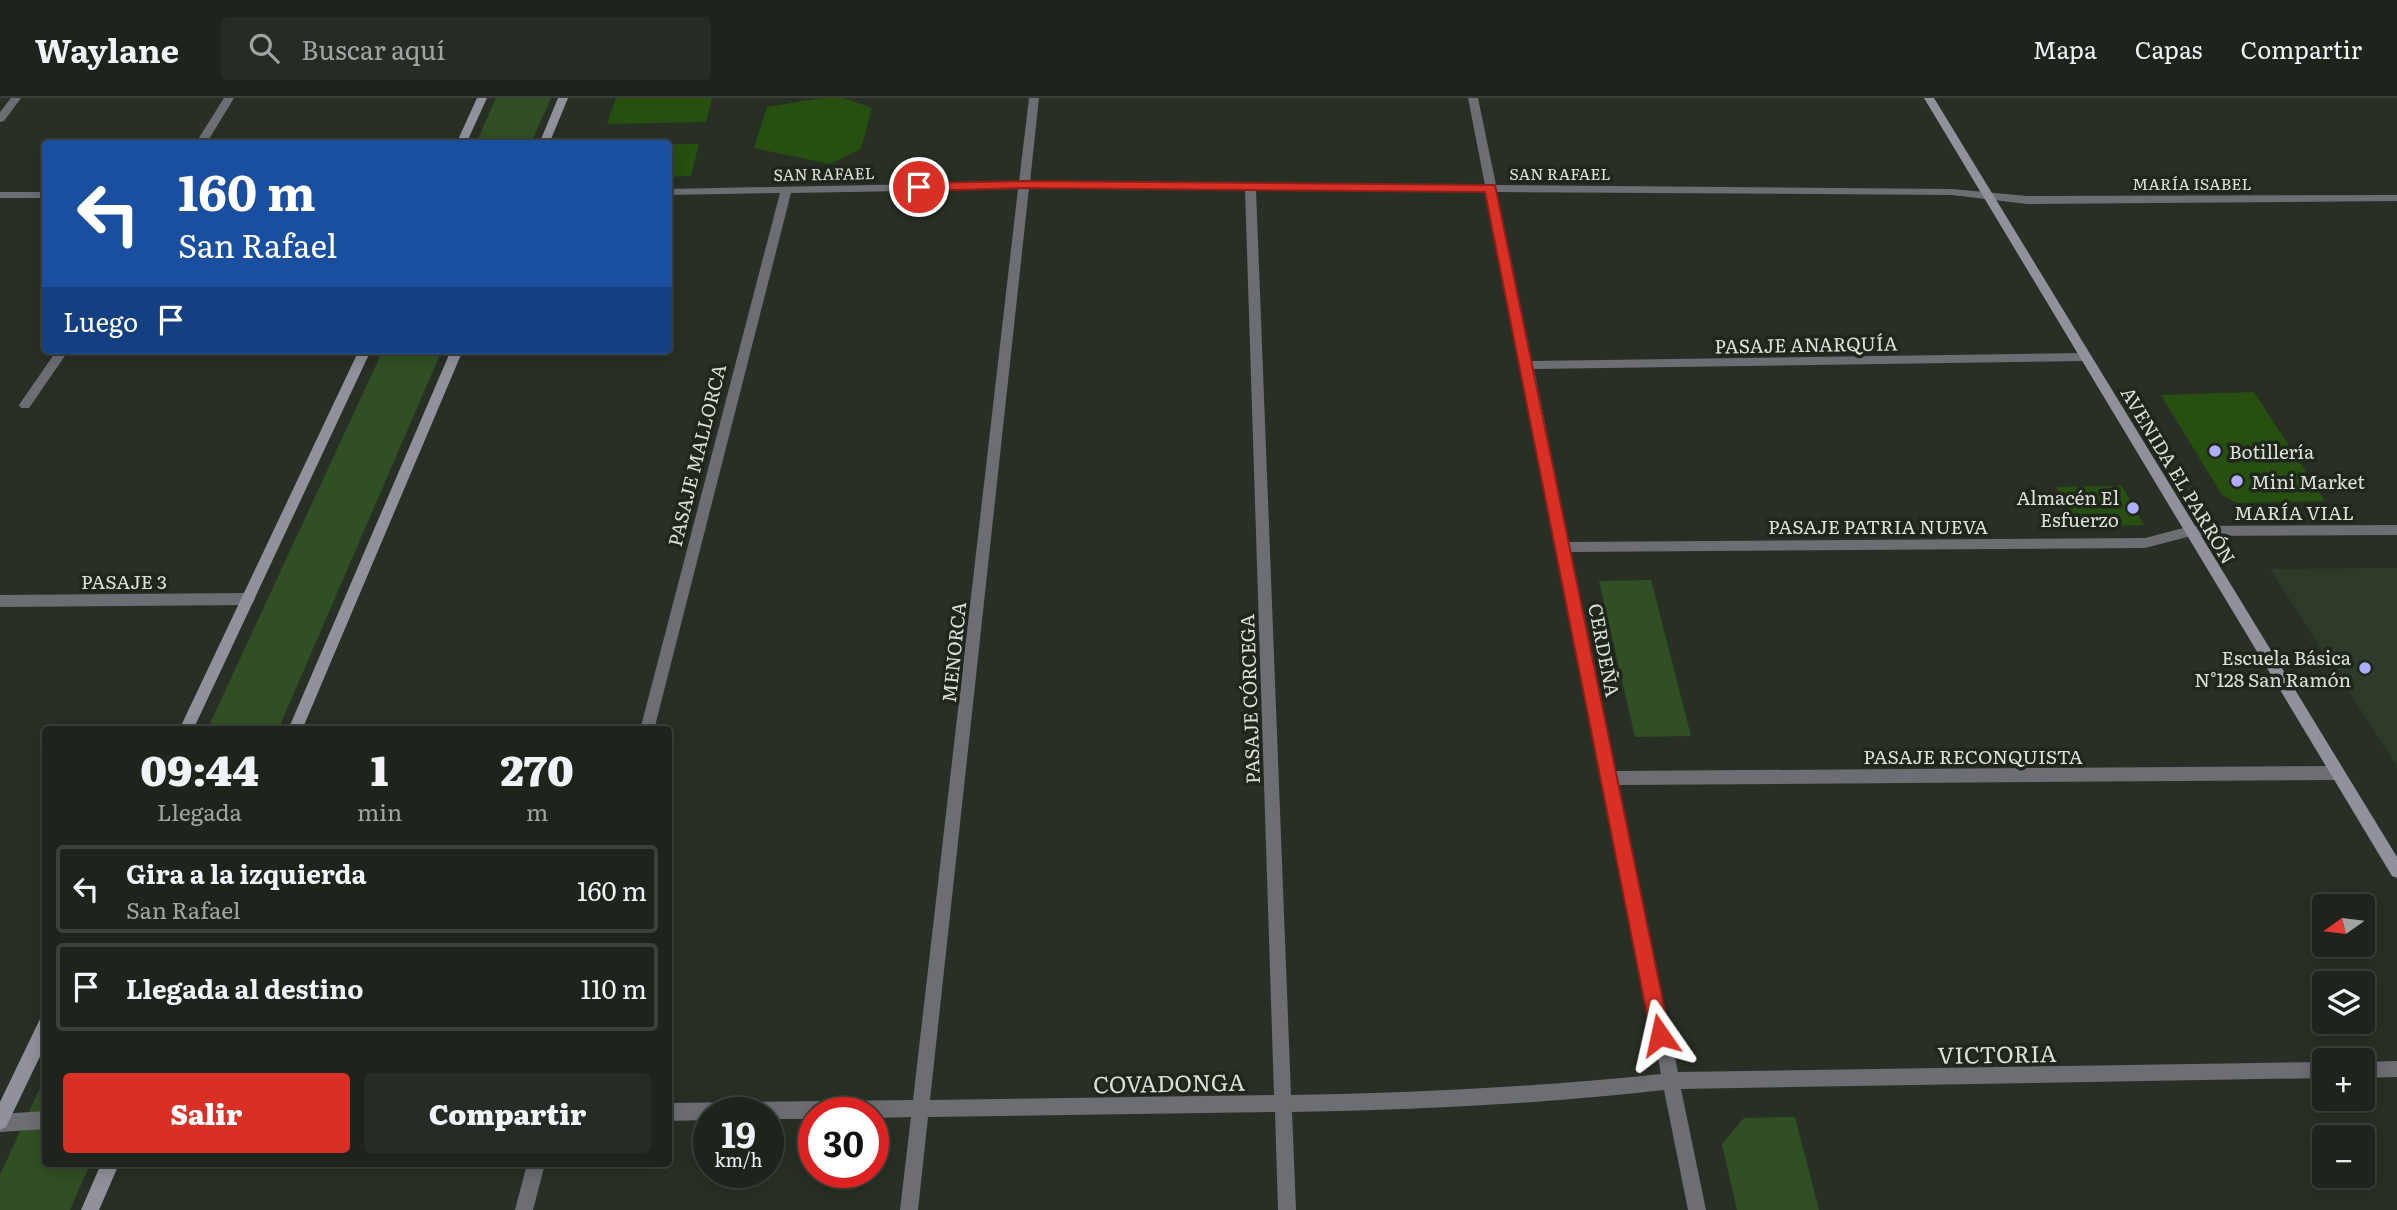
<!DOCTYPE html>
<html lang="es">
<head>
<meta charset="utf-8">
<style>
  :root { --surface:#1e241c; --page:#262c25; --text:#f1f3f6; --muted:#a1a4a3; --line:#3c413b; --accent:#d93025 }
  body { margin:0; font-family:Literata,serif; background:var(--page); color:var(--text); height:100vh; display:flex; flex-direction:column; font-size:26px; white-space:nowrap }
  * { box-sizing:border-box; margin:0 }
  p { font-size:23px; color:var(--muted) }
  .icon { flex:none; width:38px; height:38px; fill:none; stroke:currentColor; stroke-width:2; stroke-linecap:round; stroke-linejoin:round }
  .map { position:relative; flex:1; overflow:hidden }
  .drawer { position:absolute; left:42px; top:628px; width:630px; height:441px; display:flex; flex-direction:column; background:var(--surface); border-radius:7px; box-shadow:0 4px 18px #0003,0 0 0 2px var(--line) }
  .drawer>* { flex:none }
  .guide { position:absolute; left:42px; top:42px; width:630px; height:214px; border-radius:7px; box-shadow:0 4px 18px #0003,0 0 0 2px var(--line); background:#1a4fa0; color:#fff; overflow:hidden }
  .needle { width:46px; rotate:256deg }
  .fabs { position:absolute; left:2312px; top:796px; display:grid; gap:14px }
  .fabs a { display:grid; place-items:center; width:63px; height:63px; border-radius:7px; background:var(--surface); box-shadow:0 4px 18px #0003,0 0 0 2px var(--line); font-size:35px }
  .speed { position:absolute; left:693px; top:999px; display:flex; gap:14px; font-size:35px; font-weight:700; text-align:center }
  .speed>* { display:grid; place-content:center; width:91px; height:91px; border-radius:50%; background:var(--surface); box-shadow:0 4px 18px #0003,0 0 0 2px var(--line); line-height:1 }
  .speed small { font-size:18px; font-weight:400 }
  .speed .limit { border:10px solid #d22; background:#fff; color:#111 }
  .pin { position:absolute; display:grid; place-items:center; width:60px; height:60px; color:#fff; margin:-30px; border:4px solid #fff; border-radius:50%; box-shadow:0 2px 7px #0007 }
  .me { position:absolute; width:77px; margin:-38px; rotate:349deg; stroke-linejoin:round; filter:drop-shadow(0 0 5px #0008) }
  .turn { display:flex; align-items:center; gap:24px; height:147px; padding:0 21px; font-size:32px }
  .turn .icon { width:91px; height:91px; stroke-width:2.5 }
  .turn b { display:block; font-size:49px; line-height:60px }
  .then { display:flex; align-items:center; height:66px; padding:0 21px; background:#0003; gap:14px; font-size:26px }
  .eta { display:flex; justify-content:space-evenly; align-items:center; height:119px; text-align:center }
  .eta b { font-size:42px; font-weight:800; line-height:49px }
  .primary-button { display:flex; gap:14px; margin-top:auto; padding:14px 21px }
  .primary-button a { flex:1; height:80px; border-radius:7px; background:var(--accent); color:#fff; font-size:28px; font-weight:800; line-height:80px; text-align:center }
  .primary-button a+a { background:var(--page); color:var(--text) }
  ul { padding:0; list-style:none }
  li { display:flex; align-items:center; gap:21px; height:88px; margin:0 14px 10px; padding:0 7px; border:4px solid var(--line); border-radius:7px }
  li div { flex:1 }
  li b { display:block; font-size:26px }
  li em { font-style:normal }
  header { display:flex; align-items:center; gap:42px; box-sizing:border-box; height:98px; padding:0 35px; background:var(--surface); border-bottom:2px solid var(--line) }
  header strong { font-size:33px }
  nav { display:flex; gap:38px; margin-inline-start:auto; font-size:24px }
  .search { width:490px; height:63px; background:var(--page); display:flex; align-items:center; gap:18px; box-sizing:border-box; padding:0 24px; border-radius:7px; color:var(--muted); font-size:26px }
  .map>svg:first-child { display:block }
  .built { fill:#2e3a2a }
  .green { fill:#314f24 }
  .building { fill:#264f10 }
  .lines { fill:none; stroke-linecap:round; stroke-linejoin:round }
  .street { fill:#6d6d74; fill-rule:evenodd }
  .secondary { fill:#91919b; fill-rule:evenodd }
  .route { fill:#d93025; stroke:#8d1f18; stroke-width:2 }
  .poi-dot { fill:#aeaefb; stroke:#1f261c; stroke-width:2.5 }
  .labels { text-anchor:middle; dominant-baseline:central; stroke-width:7; stroke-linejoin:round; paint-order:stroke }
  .far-street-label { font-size:16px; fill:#dbe0d9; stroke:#1f261c }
  .street-label { font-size:19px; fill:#dbe0d9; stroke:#1f261c }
  .poi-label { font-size:19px; fill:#dbe0d9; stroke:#1f261c; text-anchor:start }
  .near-street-label { font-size:23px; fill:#dbe0d9; stroke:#1f261c }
</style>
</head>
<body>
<header>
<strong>Waylane</strong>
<div class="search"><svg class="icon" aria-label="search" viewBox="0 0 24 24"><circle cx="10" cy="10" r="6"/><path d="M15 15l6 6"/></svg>Buscar aquí</div>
<nav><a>Mapa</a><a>Capas</a><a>Compartir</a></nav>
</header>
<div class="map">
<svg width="2397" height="1112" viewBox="0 0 2397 1112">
  <rect width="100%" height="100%" fill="#283025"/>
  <path class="built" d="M 2397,470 L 2397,668 L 2270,471 Z"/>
  <path class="green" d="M 496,0 L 551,0 L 531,45 L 476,45 Z
    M 383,252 L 442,252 L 278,632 L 207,632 Z
    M 1651,482 L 1691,638 L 1635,639 L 1599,483 Z
    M 45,979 L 46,1066 L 90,1066 L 70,1112 L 0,1112 L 0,1077 Z
    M 1795,1019 L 1819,1112 L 1737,1112 L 1722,1046 L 1744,1020 Z"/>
  <path class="building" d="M 616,0 L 712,0 L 706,24 L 607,26 Z
    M 821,0 L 844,0 L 872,10 L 861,51 L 830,66 L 754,50 L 767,9 Z
    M 668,46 L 699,46 L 691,78 L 668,79 Z
    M 2254,294 L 2325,403 L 2237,405 L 2222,397 L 2161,297 Z
    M 2122,388 L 2144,427 L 2077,429 L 2056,389 Z"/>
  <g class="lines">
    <path class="street" d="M 11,0 L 21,0 L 4,23 L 0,24 L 0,14 Z
      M 224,0 L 234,0 L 206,46 L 195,46 Z
      M 1029,0 L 1039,0 L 1030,84 L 1485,87 L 1468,0 L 1478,0 L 1496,87 L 1952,91 L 2027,98 L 2397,97 L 2397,103 L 2027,106 L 1952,97 L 1497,94 L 1532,263 L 2086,255 L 2092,259 L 2086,263 L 1534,271 L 1569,444 L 2145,440 L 2191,428 L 2397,427 L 2397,437 L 2191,438 L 2145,450 L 1571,454 L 1616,673 L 2337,668 L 2342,670 L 2344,675 L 2342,680 L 2337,682 L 1619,687 L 1678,974 L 2324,964 L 2324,980 L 1681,991 L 1706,1112 L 1688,1112 L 1664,992 C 1541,1006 1417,1012 1292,1014 L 1296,1112 L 1278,1112 L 1275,1014 L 928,1019 L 918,1112 L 900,1112 L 911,1019 L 873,1020 L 873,1015 L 814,1015 L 814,1021 L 768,1021 L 768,1015 L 709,1015 L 709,1022 L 668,1023 L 668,1005 L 913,1002 L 1018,91 L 791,95 L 654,632 L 640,632 L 780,95 L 668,97 L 668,91 L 1019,84 ZM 1029,90 L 1245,92 L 1274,997 L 930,1002 ZM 1256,92 L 1487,94 L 1661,976 C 1538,989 1415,995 1291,997 Z
      M 0,94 L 46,94 L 46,100 L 0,100 Z
      M 57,252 L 69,252 L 29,310 L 21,310 L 19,307 L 21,304 Z
      M 248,495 L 253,497 L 255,501 L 253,505 L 248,507 L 0,509 L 0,497 Z
      M 2397,963 L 2397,979 L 2362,980 L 2362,964 Z
      M 46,1013 L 46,1031 L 0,1034 L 0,1016 Z
      M 527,1066 L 545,1066 L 533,1112 L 515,1112 Z"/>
    <path class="secondary" d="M 477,0 L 487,0 L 466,46 L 456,46 Z
      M 558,0 L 568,0 L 549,46 L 539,46 Z
      M 1924,0 L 1934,0 L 2397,759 L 2397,780 L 2392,778 Z
      M 359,252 L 371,252 L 193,632 L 179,632 Z
      M 451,252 L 463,252 L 302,632 L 288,632 Z
      M 46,919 L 46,946 L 6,1029 L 0,1032 L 0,1004 L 40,921 Z
      M 101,1066 L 119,1066 L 99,1112 L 81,1112 Z"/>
  </g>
  <path class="route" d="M 1025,83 L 1495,87 L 1670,937 L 1667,944 L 1660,947 L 1654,944 L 1651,937 L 1485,94 L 1025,90 L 919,93 L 912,89 L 919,85 Z"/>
  <g class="poi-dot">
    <circle cx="2215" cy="353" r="7"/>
    <circle cx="2237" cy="383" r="7"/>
    <circle cx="2133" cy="410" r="7"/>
    <circle cx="2365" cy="570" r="7"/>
  </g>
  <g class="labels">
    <g class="far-street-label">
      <text transform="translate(824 75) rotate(-1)">SAN RAFAEL</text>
      <text x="1560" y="75">SAN RAFAEL</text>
      <text x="2192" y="85">MARÍA ISABEL</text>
    </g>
    <g class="street-label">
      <text transform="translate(1806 246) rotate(-1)">PASAJE ANARQUÍA</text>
      <text transform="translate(696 357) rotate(-76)">PASAJE MALLORCA</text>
      <text transform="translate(2179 377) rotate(59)">AVENIDA EL PARRÓN</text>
      <text x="2294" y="414">MARÍA VIAL</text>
      <text x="1878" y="428">PASAJE PATRIA NUEVA</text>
      <text x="124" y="483">PASAJE 3</text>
      <text transform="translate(1605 552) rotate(79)">CERDEÑA</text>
      <text transform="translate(953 554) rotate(-84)">MENORCA</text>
      <text transform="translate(1249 601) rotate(-92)">PASAJE CÓRCEGA</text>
      <text x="1973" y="658">PASAJE RECONQUISTA</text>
    </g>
    <g class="poi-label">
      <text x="2229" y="353">Botillería</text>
      <text x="2251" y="383">Mini Market</text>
      <text x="2119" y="399" text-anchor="end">Almacén El<tspan x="2119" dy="22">Esfuerzo</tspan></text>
      <text x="2351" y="559" text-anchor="end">Escuela Básica<tspan x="2351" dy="22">N°128 San Ramón</tspan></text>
    </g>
    <g class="near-street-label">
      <text transform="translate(1997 955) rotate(-1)">VICTORIA</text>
      <text transform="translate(1169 984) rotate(-1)">COVADONGA</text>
    </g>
  </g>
</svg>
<div class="fabs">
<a><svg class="needle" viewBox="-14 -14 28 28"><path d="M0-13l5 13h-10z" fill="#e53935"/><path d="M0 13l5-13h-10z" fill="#a1a4a3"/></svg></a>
<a><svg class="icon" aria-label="layers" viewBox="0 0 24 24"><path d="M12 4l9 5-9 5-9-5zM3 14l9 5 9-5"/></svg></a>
<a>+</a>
<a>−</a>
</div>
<div class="speed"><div>19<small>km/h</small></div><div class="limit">30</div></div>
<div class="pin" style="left:919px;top:89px;background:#d93025"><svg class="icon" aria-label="arrive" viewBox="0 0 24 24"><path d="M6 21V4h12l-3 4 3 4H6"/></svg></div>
<svg class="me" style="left:1660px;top:937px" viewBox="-20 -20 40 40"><path d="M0-17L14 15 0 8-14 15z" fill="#d93025" stroke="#fff" stroke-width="4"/></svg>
<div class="guide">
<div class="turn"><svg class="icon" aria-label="left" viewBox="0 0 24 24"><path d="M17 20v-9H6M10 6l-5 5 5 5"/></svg><div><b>160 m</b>San Rafael</div></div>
<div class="then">Luego<svg class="icon" aria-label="arrive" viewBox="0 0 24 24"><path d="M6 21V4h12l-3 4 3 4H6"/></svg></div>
</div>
<section class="drawer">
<div class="eta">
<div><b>09:44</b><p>Llegada</p></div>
<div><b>1</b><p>min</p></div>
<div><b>270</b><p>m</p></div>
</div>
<ul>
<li><svg class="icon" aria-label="left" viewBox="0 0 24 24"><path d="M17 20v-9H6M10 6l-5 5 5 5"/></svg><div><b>Gira a la izquierda</b><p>San Rafael</p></div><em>160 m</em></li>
<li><svg class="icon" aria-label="arrive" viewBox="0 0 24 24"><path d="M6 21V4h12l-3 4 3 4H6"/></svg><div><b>Llegada al destino</b></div><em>110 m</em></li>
</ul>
<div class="primary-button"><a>Salir</a><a>Compartir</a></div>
</section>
</div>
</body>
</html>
